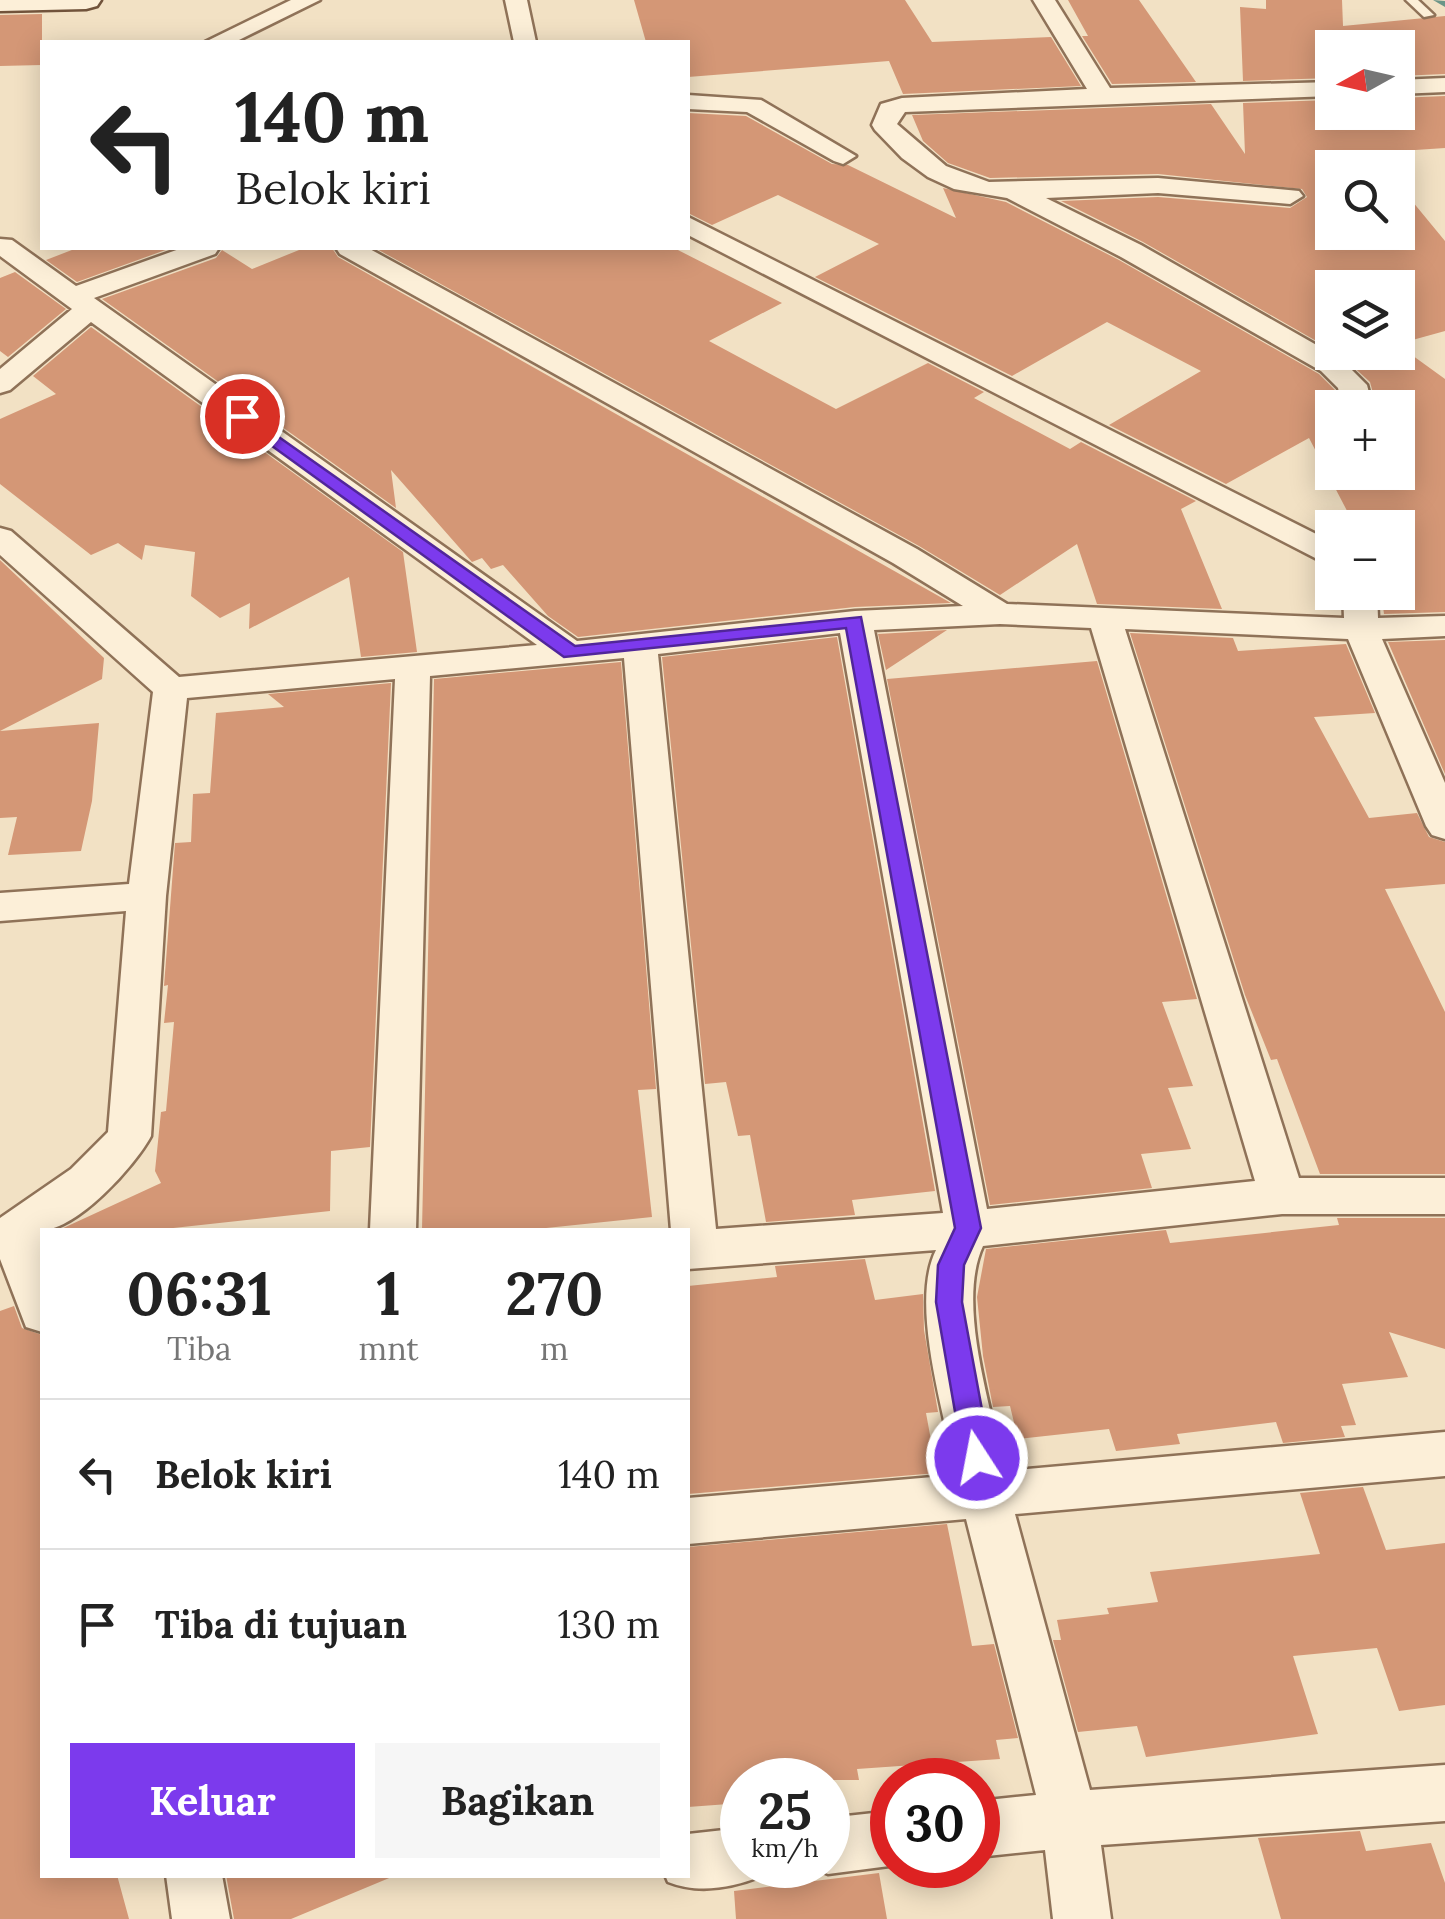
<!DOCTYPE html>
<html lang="id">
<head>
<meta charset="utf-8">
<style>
  :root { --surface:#fff; --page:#f6f6f6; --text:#222; --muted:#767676; --line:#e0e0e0; --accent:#7c3aed }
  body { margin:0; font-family:Lora,serif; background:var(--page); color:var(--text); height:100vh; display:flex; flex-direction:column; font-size:38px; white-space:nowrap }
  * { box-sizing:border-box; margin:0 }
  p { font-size:32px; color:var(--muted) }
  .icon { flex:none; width:55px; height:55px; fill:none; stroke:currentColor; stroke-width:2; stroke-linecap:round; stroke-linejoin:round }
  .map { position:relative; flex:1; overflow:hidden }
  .side { position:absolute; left:40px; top:1228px; width:650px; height:650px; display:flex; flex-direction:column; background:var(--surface); border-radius:0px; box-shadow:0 5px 25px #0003 }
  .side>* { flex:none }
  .top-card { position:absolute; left:40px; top:40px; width:650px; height:210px; border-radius:0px; box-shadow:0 5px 25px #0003; background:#fff; color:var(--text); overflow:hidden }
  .needle { width:65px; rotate:262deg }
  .controls { position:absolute; left:1315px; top:30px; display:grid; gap:20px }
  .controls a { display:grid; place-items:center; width:100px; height:100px; border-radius:0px; background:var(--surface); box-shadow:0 5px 25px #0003; font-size:50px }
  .speed { position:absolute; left:720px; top:1758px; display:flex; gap:20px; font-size:50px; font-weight:700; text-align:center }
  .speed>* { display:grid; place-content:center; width:130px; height:130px; border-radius:50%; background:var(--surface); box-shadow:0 5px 25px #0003; line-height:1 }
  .speed small { font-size:25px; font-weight:400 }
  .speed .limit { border:15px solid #d22; background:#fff; color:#111 }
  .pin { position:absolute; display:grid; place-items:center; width:85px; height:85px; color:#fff; margin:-42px; border:5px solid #fff; border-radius:50%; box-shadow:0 2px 10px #0007 }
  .me { position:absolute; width:110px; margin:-55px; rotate:349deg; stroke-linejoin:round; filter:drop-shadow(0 0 8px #0008) }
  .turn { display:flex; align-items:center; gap:35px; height:210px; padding:0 30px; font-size:45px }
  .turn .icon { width:130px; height:130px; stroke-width:2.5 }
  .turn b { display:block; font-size:70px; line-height:85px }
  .eta { display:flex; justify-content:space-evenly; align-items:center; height:170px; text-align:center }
  .eta b { font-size:60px; font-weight:700; line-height:70px }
  .button { display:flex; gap:20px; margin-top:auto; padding:20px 30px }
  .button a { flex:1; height:115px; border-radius:0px; background:var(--accent); color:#fff; font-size:40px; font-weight:700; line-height:115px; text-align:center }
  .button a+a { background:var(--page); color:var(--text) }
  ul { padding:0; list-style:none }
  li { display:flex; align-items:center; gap:30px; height:150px; padding:0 30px; border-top:2px solid var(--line) }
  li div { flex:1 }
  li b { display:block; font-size:38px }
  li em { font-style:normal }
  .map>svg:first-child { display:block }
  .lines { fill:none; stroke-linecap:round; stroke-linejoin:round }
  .stream { fill:#6b9588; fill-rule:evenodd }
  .building { fill:#d49776 }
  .lane-casing { stroke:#8f7258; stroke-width:5 }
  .street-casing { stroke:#8f7258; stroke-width:5 }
  .secondary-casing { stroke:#71533b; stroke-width:5 }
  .lane { fill:#fcefd8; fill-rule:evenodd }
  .street { fill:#fcefd8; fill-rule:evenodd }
  .secondary { fill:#fcefd8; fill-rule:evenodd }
  .route { fill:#7c3aed; stroke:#51269a; stroke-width:2.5 }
</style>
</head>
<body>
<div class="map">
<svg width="1445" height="1919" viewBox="0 0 1445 1919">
  <rect width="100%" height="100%" fill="#f2e1c4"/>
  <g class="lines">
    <path class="stream" d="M 1433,0 L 1445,1 L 1445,7 Z"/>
  </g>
  <path class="building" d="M 634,0 L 905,0 L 932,42 L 1051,37 L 1081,86 L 903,94 L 889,61 L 688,77 L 688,40 L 646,42 Z
    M 1068,0 L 1139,0 L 1196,82 L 1112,84 L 1082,36 L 1088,36 Z
    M 1266,0 L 1342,0 L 1343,26 L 1445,16 L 1445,74 L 1398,76 L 1398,48 L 1332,48 L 1332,78 L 1243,81 L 1240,7 L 1266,9 Z
    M 42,14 L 42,65 L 0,66 L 0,15 Z
    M 1445,96 L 1445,148 L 1371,153 L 1383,168 L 1332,168 L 1332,232 L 1398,232 L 1398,184 L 1445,241 L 1445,331 L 1398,344 L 1398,288 L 1332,288 L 1332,350 L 1143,242 L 1061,201 L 1158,197 L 1290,208 L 1307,197 L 1302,189 L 1158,174 L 990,178 L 948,163 L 923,141 L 912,115 L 1211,104 L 1245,154 L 1243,103 L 1332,100 L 1332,112 L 1398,112 L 1398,98 Z
    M 688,113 L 746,116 L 832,164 L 848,165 L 956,218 L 943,188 L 1006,202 L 1119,260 L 1319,374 L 1335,390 L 1339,408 L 1332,408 L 1332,472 L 1398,472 L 1398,408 L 1377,408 L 1370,382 L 1337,352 L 1398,352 L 1398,345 L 1445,379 L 1445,612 L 1384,614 L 1381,592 L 1398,592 L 1398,528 L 1356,528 L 1309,438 L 1226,484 L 1109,425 L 1201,371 L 1107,322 L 1012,376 L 815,277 L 879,244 L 778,195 L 712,225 L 688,213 Z
    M 77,248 L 171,248 L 77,282 L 46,260 Z
    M 304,248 L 332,248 L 338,257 L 951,603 L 855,607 L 578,637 L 548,616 L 503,565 L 491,569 L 482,558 L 472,562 L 391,470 L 396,508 L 102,299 L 216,258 L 222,250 L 252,269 Z
    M 375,248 L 674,248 L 782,303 L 709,341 L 836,409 L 928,363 L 984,392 L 974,398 L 1070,449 L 1081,442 L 1196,501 L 1181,509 L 1222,609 L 1097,604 L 1077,544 L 1000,595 L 919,546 Z
    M 15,272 L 66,309 L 8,357 L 0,351 L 0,278 Z
    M 91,327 L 403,552 L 417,652 L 361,657 L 349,577 L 249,629 L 250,603 L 220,618 L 191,596 L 195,552 L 145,545 L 142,560 L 118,543 L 91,555 L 0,484 L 0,419 L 56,394 L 33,376 Z
    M 0,560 L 104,658 L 102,679 L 0,731 L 99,723 L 92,801 L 81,851 L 8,855 L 17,817 L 0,818 Z
    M 947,630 L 886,670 L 878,634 Z
    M 1130,633 L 1233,638 L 1238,651 L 1346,644 L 1375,713 L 1314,717 L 1369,818 L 1417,813 L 1429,837 L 1445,842 L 1445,884 L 1385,889 L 1445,1012 L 1445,1174 L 1320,1174 L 1277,1059 L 1271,1060 L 1245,995 Z
    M 837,637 L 935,1191 L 852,1200 L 855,1215 L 766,1222 L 750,1135 L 738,1136 L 726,1082 L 705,1084 L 662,657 Z
    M 1445,640 L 1445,774 L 1388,642 Z
    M 1097,661 L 1197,999 L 1162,1002 L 1193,1086 L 1168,1088 L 1191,1149 L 1141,1154 L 1152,1188 L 990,1205 L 887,679 Z
    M 621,662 L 656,1089 L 638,1090 L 652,1217 L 527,1230 L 422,1230 L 434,679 Z
    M 391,683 L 370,1147 L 331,1151 L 330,1211 L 155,1230 L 59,1230 L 161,1183 L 155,1171 L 161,1112 L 166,1111 L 174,1022 L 164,1023 L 168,985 L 164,986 L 175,843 L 191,842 L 193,794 L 210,793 L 216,713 L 284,707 L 268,694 Z
    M 1337,1218 L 1445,1218 L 1445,1349 L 1389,1332 L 1408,1377 L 1342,1384 L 1356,1425 L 1341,1426 L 1345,1437 L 1283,1443 L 1276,1422 L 1177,1434 L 1180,1444 L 1116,1451 L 1109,1429 L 1018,1439 L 1010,1406 L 993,1407 L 983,1356 L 977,1297 L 986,1249 L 1166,1230 L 1170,1243 L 1339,1225 Z
    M 865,1259 L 875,1300 L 923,1294 L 924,1330 L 938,1412 L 926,1413 L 937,1473 L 688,1494 L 688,1286 L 777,1277 L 775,1266 Z
    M 14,1306 L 22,1328 L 42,1335 L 42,1875 L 117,1875 L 129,1919 L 0,1919 L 0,1311 Z
    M 1363,1487 L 1386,1550 L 1445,1543 L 1445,1705 L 1399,1711 L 1377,1648 L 1293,1656 L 1318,1734 L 1146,1757 L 1137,1726 L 1078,1732 L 1053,1640 L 1061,1640 L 1057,1620 L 1109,1614 L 1107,1608 L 1158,1602 L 1150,1572 L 1320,1554 L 1300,1493 Z
    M 947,1524 L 972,1646 L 994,1644 L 1018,1738 L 996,1740 L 1000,1759 L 857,1769 L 859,1780 L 742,1780 L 742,1803 L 688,1807 L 688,1547 Z
    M 1360,1831 L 1366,1851 L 1431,1843 L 1445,1883 L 1445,1919 L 1281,1919 L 1258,1838 Z
    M 879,1873 L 887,1919 L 736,1919 L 734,1891 Z
    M 226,1875 L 394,1875 L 394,1876 L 291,1919 L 234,1919 Z"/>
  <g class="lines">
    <g class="lane-casing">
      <path id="lane" d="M 1406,0 L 1418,0 L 1434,15 L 1424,17 Z"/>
    </g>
    <g class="street-casing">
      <path id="street" d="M 291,0 L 320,0 L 235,42 L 205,42 Z
        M 505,0 L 527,0 L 536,42 L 514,42 Z
        M 1033,0 L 1055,0 L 1110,88 L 1332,82 L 1332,96 L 905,112 L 897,124 L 946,166 L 989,182 L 1158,178 L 1299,191 L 1303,196 L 1290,204 L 1158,193 L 1046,198 L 1141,245 L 1341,359 L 1367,385 L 1373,408 L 1343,408 L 1338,388 L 1321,371 L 1121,257 L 1007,198 L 954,189 L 928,177 L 902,158 L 875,130 L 872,125 L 881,104 L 902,98 L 1087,89 Z
        M 1445,78 L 1445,92 L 1398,94 L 1398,80 Z
        M 688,95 L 761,100 L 856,156 L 843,164 L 834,161 L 747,112 L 688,109 Z
        M 688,217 L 1332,542 L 1332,564 L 1321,561 L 688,235 Z
        M 0,239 L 12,240 L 76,286 L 182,248 L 219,248 L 215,254 L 94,298 L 577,641 L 855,611 L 963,606 L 893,563 L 340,254 L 336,248 L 368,248 L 917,549 L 1007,604 L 1344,618 L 1343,592 L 1377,592 L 1378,618 L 1445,616 L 1445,636 L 1382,639 L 1445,783 L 1445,839 L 1432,835 L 1426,826 L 1348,639 L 1125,629 L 1299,1178 L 1445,1178 L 1445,1214 L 1282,1214 L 983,1246 C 956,1304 992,1408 1004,1471 L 1445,1432 L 1445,1476 L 1015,1514 L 1090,1790 L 1445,1765 L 1445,1821 L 1101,1845 L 1111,1919 L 1053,1919 L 1045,1850 L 978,1857 L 978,1801 L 1036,1795 L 966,1519 L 688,1544 L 688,1498 L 956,1475 C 945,1415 909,1304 936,1250 L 688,1269 L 688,1230 L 671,1230 L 624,658 L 430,676 L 416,1230 L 370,1230 L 395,679 L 187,698 L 166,896 L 151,1136 C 135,1166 77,1230 42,1230 L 42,1332 L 26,1327 L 0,1259 L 0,1218 L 71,1169 L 108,1132 L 126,911 L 0,921 L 0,893 L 129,884 L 153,692 L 0,555 L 0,528 L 11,531 L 179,677 L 537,645 L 91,322 L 10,390 L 0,393 L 0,369 L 72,309 L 0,256 ZM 1000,624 L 1091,628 L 1255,1181 L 987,1209 L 874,630 ZM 840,633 L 943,1213 L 716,1229 L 658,654 Z
        M 892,1811 L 892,1865 L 897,1865 L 828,1874 L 808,1866 L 828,1865 L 828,1818 Z
        M 742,1828 L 742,1865 L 767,1865 L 762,1876 C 732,1888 698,1894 668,1882 L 665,1875 L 688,1875 L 688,1834 Z
        M 166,1875 L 222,1875 L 230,1919 L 172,1919 Z"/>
    </g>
    <g class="secondary-casing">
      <path id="secondary" d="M 0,0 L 101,0 L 97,6 L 86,9 L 0,11 Z"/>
    </g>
    <use href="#lane" class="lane"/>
    <use href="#street" class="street"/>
    <use href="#secondary" class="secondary"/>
  </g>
  <path class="route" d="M 242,411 L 575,646 L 861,617 L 981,1228 L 964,1265 L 962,1302 L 991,1458 L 987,1467 L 977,1471 L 967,1467 L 963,1458 L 936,1302 L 938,1265 L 955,1228 L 846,628 L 564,657 L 236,420 L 236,413 Z"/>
</svg>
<div class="controls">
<a><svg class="needle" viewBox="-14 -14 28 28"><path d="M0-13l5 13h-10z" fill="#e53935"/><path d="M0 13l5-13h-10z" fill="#767676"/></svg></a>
<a><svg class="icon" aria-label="search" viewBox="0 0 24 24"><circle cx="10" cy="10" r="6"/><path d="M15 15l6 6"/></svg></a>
<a><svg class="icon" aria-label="layers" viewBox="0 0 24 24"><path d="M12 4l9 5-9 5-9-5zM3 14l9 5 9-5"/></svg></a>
<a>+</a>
<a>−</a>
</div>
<div class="speed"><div>25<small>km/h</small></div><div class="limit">30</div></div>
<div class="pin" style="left:242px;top:416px;background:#d93025"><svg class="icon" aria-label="arrive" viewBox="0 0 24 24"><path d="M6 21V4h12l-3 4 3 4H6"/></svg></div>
<svg class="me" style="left:977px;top:1458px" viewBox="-20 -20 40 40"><circle r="17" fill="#7c3aed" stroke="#fff" stroke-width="3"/><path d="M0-11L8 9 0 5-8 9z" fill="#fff"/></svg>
<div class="top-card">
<div class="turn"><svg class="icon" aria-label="left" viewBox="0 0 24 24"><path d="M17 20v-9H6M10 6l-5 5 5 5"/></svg><div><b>140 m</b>Belok kiri</div></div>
</div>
<section class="side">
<div class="eta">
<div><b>06:31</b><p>Tiba</p></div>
<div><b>1</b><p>mnt</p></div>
<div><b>270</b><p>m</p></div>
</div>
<ul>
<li><svg class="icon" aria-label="left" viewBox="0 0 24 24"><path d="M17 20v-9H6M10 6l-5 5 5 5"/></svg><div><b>Belok kiri</b></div><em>140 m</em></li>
<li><svg class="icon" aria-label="arrive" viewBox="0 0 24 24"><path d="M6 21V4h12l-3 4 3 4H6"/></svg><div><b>Tiba di tujuan</b></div><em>130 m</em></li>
</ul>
<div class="button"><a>Keluar</a><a>Bagikan</a></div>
</section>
</div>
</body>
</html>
